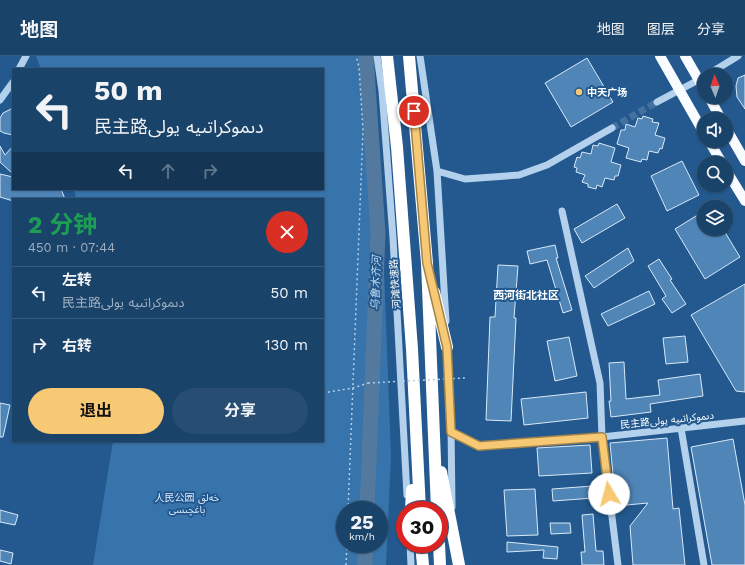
<!DOCTYPE html>
<html lang="zh">
<head>
<meta charset="utf-8">
<style>
  :root { --surface:#1a436a; --page:#274e72; --text:#f1f3f6; --muted:#9fb0c1; --line:#385c7e; --accent:#f7c975 }
  body { margin:0; font-family:"Work Sans","Noto Sans Arabic","Noto Sans SC",sans-serif; background:var(--page); color:var(--text); height:100vh; display:flex; flex-direction:column; font-size:15px; white-space:nowrap }
  * { box-sizing:border-box; margin:0 }
  p { font-size:13px; color:var(--muted) }
  .icon { flex:none; width:22px; height:22px; fill:none; stroke:currentColor; stroke-width:2; stroke-linecap:round; stroke-linejoin:round }
  .map { position:relative; flex:1; overflow:hidden }
  .sheet { position:absolute; left:12px; top:142px; width:312px; height:244px; display:flex; flex-direction:column; background:var(--surface); border-radius:0px; box-shadow:0 1px 3px #0004,0 0 0 1px var(--line) }
  .sheet>* { flex:none }
  .top-card { position:absolute; left:12px; top:12px; width:312px; height:122px; border-radius:0px; box-shadow:0 1px 3px #0004,0 0 0 1px var(--line); background:#1a436a; color:var(--text); overflow:hidden }
  .needle { width:26px; rotate:358deg }
  .controls { position:absolute; left:697px; top:12px; display:grid; gap:8px }
  .controls a { display:grid; place-items:center; width:36px; height:36px; border-radius:50%; background:var(--surface); box-shadow:0 1px 3px #0004,0 0 0 1px var(--line); font-size:20px }
  .speed { position:absolute; left:336px; top:445px; display:flex; gap:8px; font-size:20px; font-weight:700; text-align:center }
  .speed>* { display:grid; place-content:center; width:52px; height:52px; border-radius:50%; background:var(--surface); box-shadow:0 1px 3px #0004,0 0 0 1px var(--line); line-height:1 }
  .speed small { font-size:10px; font-weight:400 }
  .speed .limit { border:6px solid #d22; background:#fff; color:#111 }
  .pin { position:absolute; display:grid; place-items:center; width:34px; height:34px; color:#fff; margin:-17px; border:2px solid #fff; border-radius:50%; box-shadow:0 1px 4px #0007 }
  .me { position:absolute; width:44px; margin:-22px; rotate:352deg; stroke-linejoin:round; filter:drop-shadow(0 0 3px #0008) }
  .turn { display:flex; align-items:center; gap:14px; height:84px; padding:0 16px; font-size:18px }
  .turn .icon { width:52px; height:52px; stroke-width:2.5 }
  .turn b { display:block; font-size:28px; line-height:34px }
  .lanes { display:flex; align-items:center; height:38px; padding:0 16px; background:#0003; justify-content:center; gap:20px; direction:ltr }
  .lanes .off { opacity:.35 }
  .round { display:grid; place-items:center; flex:none; width:42px; height:42px; border-radius:21px; background:var(--page) }
  .head { display:flex; align-items:center; justify-content:space-between; height:68px; padding:0 16px }
  h1 { font-size:24px; font-weight:700; line-height:30px; color:#1e9e55 }
  .cta { display:flex; gap:8px; margin-top:auto; padding:8px 16px }
  .cta a { flex:1; height:46px; border-radius:24px; background:var(--accent); color:#111; font-size:16px; font-weight:700; line-height:46px; text-align:center }
  .cta a+a { background:var(--page); color:var(--text) }
  ul { padding:0; list-style:none }
  li { display:flex; align-items:center; gap:12px; height:52px; padding:0 16px; border-top:1px solid var(--line) }
  li div { flex:1 }
  li b { display:block; font-size:15px }
  li em { font-style:normal }
  header { display:flex; align-items:center; gap:24px; box-sizing:border-box; height:56px; padding:0 20px; background:var(--surface); border-bottom:1px solid var(--line) }
  header strong { font-size:19px }
  nav { display:flex; gap:22px; margin-inline-start:auto; font-size:14px }
  .map>svg:first-child { display:block }
  .green { fill:#3774ab; fill-rule:evenodd }
  .lines { fill:none; stroke-linecap:round; stroke-linejoin:round }
  .river { stroke:#54799e; stroke-width:15 }
  .building { fill:#5085b7; stroke:#d8e9f9 }
  .minor-tunnel { stroke:#44729f; stroke-width:7; stroke-dasharray:7 3.5; stroke-linecap:butt }
  .path { stroke:#b3d0ec; stroke-width:1.5; stroke-dasharray:2 3; stroke-linecap:butt }
  .minor { stroke:#b3d0ec; stroke-width:7 }
  .major { stroke:#f8fbff; stroke-width:10 }
  .highway { stroke:#fff; stroke-width:12 }
  .path-bridge { stroke:#b3d0ec; stroke-width:1.5; stroke-dasharray:2 3; stroke-linecap:butt }
  .route-casing { stroke:#a1834c; stroke-width:10 }
  .route { stroke:#f7c975; stroke-width:7 }
  .poi-dot { fill:#f7c975; stroke:#23598e; stroke-width:1.5 }
  .labels { text-anchor:middle; dominant-baseline:central; stroke-width:4; stroke-linejoin:round; paint-order:stroke }
  .poi-label { font-size:10px; font-weight:bold; fill:#fff; stroke:#23598e; text-anchor:start }
  .street-label { font-size:10px; fill:#fff; stroke:#23598e }
  .park-label { font-size:10px; fill:#d8e9f9; stroke:#23598e }
  .water-label { font-size:11px; font-style:italic; fill:#bfdaf3; stroke:#23598e }
  .neighbourhood-label { font-size:11px; font-weight:bold; fill:#fff; stroke:#23598e }
</style>
</head>
<body>
<header>
<strong>地图</strong>
<nav><a>地图</a><a>图层</a><a>分享</a></nav>
</header>
<div class="map">
<svg width="745" height="509" viewBox="0 0 745 509">
  <rect width="100%" height="100%" fill="#23598e"/>
  <path class="green" d="M 36,0 L 367,0 L 382,161 L 391,400 L 386,509 L 93,509 L 113,385 L 323,385 L 323,143 L 76,143 L 74,133 L 323,133 L 323,13 L 41,13 ZM 345,454 L 379,454 L 379,488 L 345,488 Z"/>
  <g class="lines">
    <path class="river" d="M 366,0 L 378,177 L 367,454
      M 365,509 L 366,488"/>
  </g>
  <path class="building" d="M 587,2 L 613,46 L 571,71 L 545,27 Z
    M 745,19 L 745,53 L 737,41 L 736,30 L 738,22 Z
    M 13,52 L 13,79 L 4,77 L 0,75 L 0,62 L 3,57 Z
    M 643,60 L 653,63 L 652,66 L 659,67 L 655,79 L 665,82 L 662,93 L 660,92 L 658,97 L 649,95 L 647,104 L 642,103 L 641,106 L 626,102 L 629,92 L 617,88 L 621,74 L 625,74 L 626,68 L 635,71 L 638,62 L 642,63 Z
    M 599,87 L 615,92 L 611,106 L 621,109 L 618,120 L 615,120 L 614,124 L 605,122 L 602,131 L 597,129 L 596,133 L 588,131 L 588,128 L 582,126 L 585,119 L 576,116 L 577,112 L 574,111 L 577,101 L 580,102 L 582,96 L 591,98 L 593,89 L 598,90 Z
    M 0,90 L 5,99 L 13,90 L 13,118 L 0,106 Z
    M 682,105 L 699,139 L 667,155 L 651,120 Z
    M 0,118 L 13,121 L 13,133 L 61,133 L 65,143 L 13,143 L 13,145 L 0,141 Z
    M 617,148 L 625,162 L 582,187 L 574,173 Z
    M 704,155 L 704,173 L 723,173 L 740,201 L 705,223 L 675,173 Z
    M 555,189 L 558,202 L 556,202 L 572,254 L 563,257 L 547,204 L 530,208 L 527,195 Z
    M 628,192 L 634,205 L 594,232 L 585,220 Z
    M 659,203 L 672,223 L 670,224 L 686,248 L 672,257 L 662,243 L 666,240 L 648,210 Z
    M 498,209 L 518,210 L 514,262 L 516,262 L 511,365 L 486,364 L 490,261 L 495,261 Z
    M 745,228 L 745,336 L 736,335 L 691,259 Z
    M 649,235 L 655,248 L 608,270 L 601,258 Z
    M 685,280 L 688,306 L 666,308 L 663,282 Z
    M 569,281 L 577,320 L 555,325 L 547,285 Z
    M 624,306 L 626,343 L 660,339 L 658,324 L 700,318 L 703,340 L 650,348 L 651,356 L 611,361 L 609,345 L 611,345 L 609,307 Z
    M 586,336 L 588,362 L 524,369 L 521,343 Z
    M 0,347 L 10,349 L 3,381 L 0,381 Z
    M 667,382 L 673,453 L 679,452 L 685,509 L 633,509 L 630,470 L 648,447 L 616,450 L 610,387 Z
    M 733,383 L 745,449 L 745,509 L 712,509 L 691,391 Z
    M 590,389 L 592,417 L 539,420 L 537,392 Z
    M 593,430 L 594,442 L 553,445 L 552,433 Z
    M 535,433 L 538,479 L 507,480 L 504,434 Z
    M 0,454 L 18,459 L 15,469 L 0,466 Z
    M 593,458 L 596,495 L 603,495 L 604,509 L 582,509 L 581,496 L 585,496 L 582,459 Z
    M 550,467 L 570,467 L 571,477 L 551,478 Z
    M 507,486 L 558,491 L 557,503 L 543,502 L 544,494 L 507,496 Z
    M 0,494 L 13,497 L 11,508 L 0,505 Z"/>
  <g class="lines">
    <path class="minor-tunnel" d="M 612,72 L 657,46"/>
    <path class="path" d="M 323,337 L 353,332 L 368,327
      M 348,454 L 363,74 L 359,11 L 356,0
      M 346,509 L 347,488"/>
    <path class="minor" d="M 377,0 L 382,35 L 393,182 L 407,439
      M 420,0 L 437,115 L 446,265
      M 19,13 L 26,0
      M 707,19 L 738,0
      M 0,44 L 13,26
      M 657,46 L 704,21
      M 437,115 L 465,123 L 519,119 L 547,109 L 612,72
      M 562,155 L 600,327 L 602,381 L 618,509
      M 447,287 L 451,370 L 452,451
      M 681,372 L 704,509
      M 451,376 L 479,390 L 602,381 L 745,365
      M 410,488 L 411,509"/>
    <path class="major" d="M 660,0 L 704,77
      M 685,0 L 704,33
      M 709,41 L 721,63
      M 726,72 L 745,105
      M 709,85 L 722,107
      M 726,114 L 745,145"/>
    <path class="highway" d="M 387,0 L 397,91 L 412,293 L 420,454
      M 409,0 L 427,207 L 437,454
      M 434,236 L 447,291
      M 441,416 L 459,509
      M 411,454 L 412,434
      M 421,488 L 423,509
      M 439,488 L 440,509"/>
    <path class="path-bridge" d="M 368,327 L 465,322"/>
  </g>
  <g class="lines">
    <g class="route-casing">
      <path id="route" d="M 414,55 L 427,207 L 447,291 L 451,376 L 479,390 L 602,381 L 609,438"/>
    </g>
    <use href="#route" class="route"/>
  </g>
  <circle class="poi-dot" cx="579" cy="36" r="4"/>
  <g class="labels">
    <g class="poi-label">
      <text x="587" y="36">中天广场</text>
    </g>
    <g class="street-label">
      <text transform="translate(395 228) rotate(-94)">河滩快速路</text>
      <text transform="translate(667 364) rotate(-6)">民主路دىموكراتىيە يولى</text>
    </g>
    <g class="park-label">
      <text x="187" y="441">人民公园 خەلق<tspan x="187" dy="12">باغچىسى</tspan></text>
    </g>
    <g class="water-label">
      <text transform="translate(376 227) rotate(-88)">乌鲁木齐河</text>
    </g>
    <g class="neighbourhood-label">
      <text x="526" y="239">西河街北社区</text>
    </g>
  </g>
</svg>
<div class="controls">
<a><svg class="needle" viewBox="-14 -14 28 28"><path d="M0-13l5 13h-10z" fill="#e53935"/><path d="M0 13l5-13h-10z" fill="#9fb0c1"/></svg></a>
<a><svg class="icon" aria-label="sound" viewBox="0 0 24 24"><path d="M4 9h4l5-4v14l-5-4H4zM17 9q2 3 0 6"/></svg></a>
<a><svg class="icon" aria-label="search" viewBox="0 0 24 24"><circle cx="10" cy="10" r="6"/><path d="M15 15l6 6"/></svg></a>
<a><svg class="icon" aria-label="layers" viewBox="0 0 24 24"><path d="M12 4l9 5-9 5-9-5zM3 14l9 5 9-5"/></svg></a>
</div>
<div class="speed"><div>25<small>km/h</small></div><div class="limit">30</div></div>
<div class="pin" style="left:414px;top:55px;background:#d93025"><svg class="icon" aria-label="arrive" viewBox="0 0 24 24"><path d="M6 21V4h12l-3 4 3 4H6"/></svg></div>
<svg class="me" style="left:609px;top:438px" viewBox="-20 -20 40 40"><circle r="19" fill="#fff"/><path d="M0-13L10 11 0 6-10 11z" fill="#f7c975"/></svg>
<div class="top-card">
<div class="turn"><svg class="icon" aria-label="left" viewBox="0 0 24 24"><path d="M17 20v-9H6M10 6l-5 5 5 5"/></svg><div><b>50 m</b>民主路دىموكراتىيە يولى</div></div>
<div class="lanes"><svg class="icon" aria-label="left" viewBox="0 0 24 24"><path d="M17 20v-9H6M10 6l-5 5 5 5"/></svg><svg class="icon off" aria-label="ahead" viewBox="0 0 24 24"><path d="M12 20V5M6 11l6-6 6 6"/></svg><svg class="icon off" aria-label="right" viewBox="0 0 24 24"><path d="M7 20v-9h11M14 6l5 5-5 5"/></svg></div>
</div>
<section class="sheet">
<div class="head"><div><h1>2 分钟</h1><p>450 m · 07:44</p></div><a class="round" style="background:#d93025;color:#fff"><svg class="icon" aria-label="close" viewBox="0 0 24 24"><path d="M6 6l12 12M18 6L6 18"/></svg></a></div>
<ul>
<li><svg class="icon" aria-label="left" viewBox="0 0 24 24"><path d="M17 20v-9H6M10 6l-5 5 5 5"/></svg><div><b>左转</b><p>民主路دىموكراتىيە يولى</p></div><em>50 m</em></li>
<li><svg class="icon" aria-label="right" viewBox="0 0 24 24"><path d="M7 20v-9h11M14 6l5 5-5 5"/></svg><div><b>右转</b></div><em>130 m</em></li>
</ul>
<div class="cta"><a>退出</a><a>分享</a></div>
</section>
</div>
</body>
</html>
